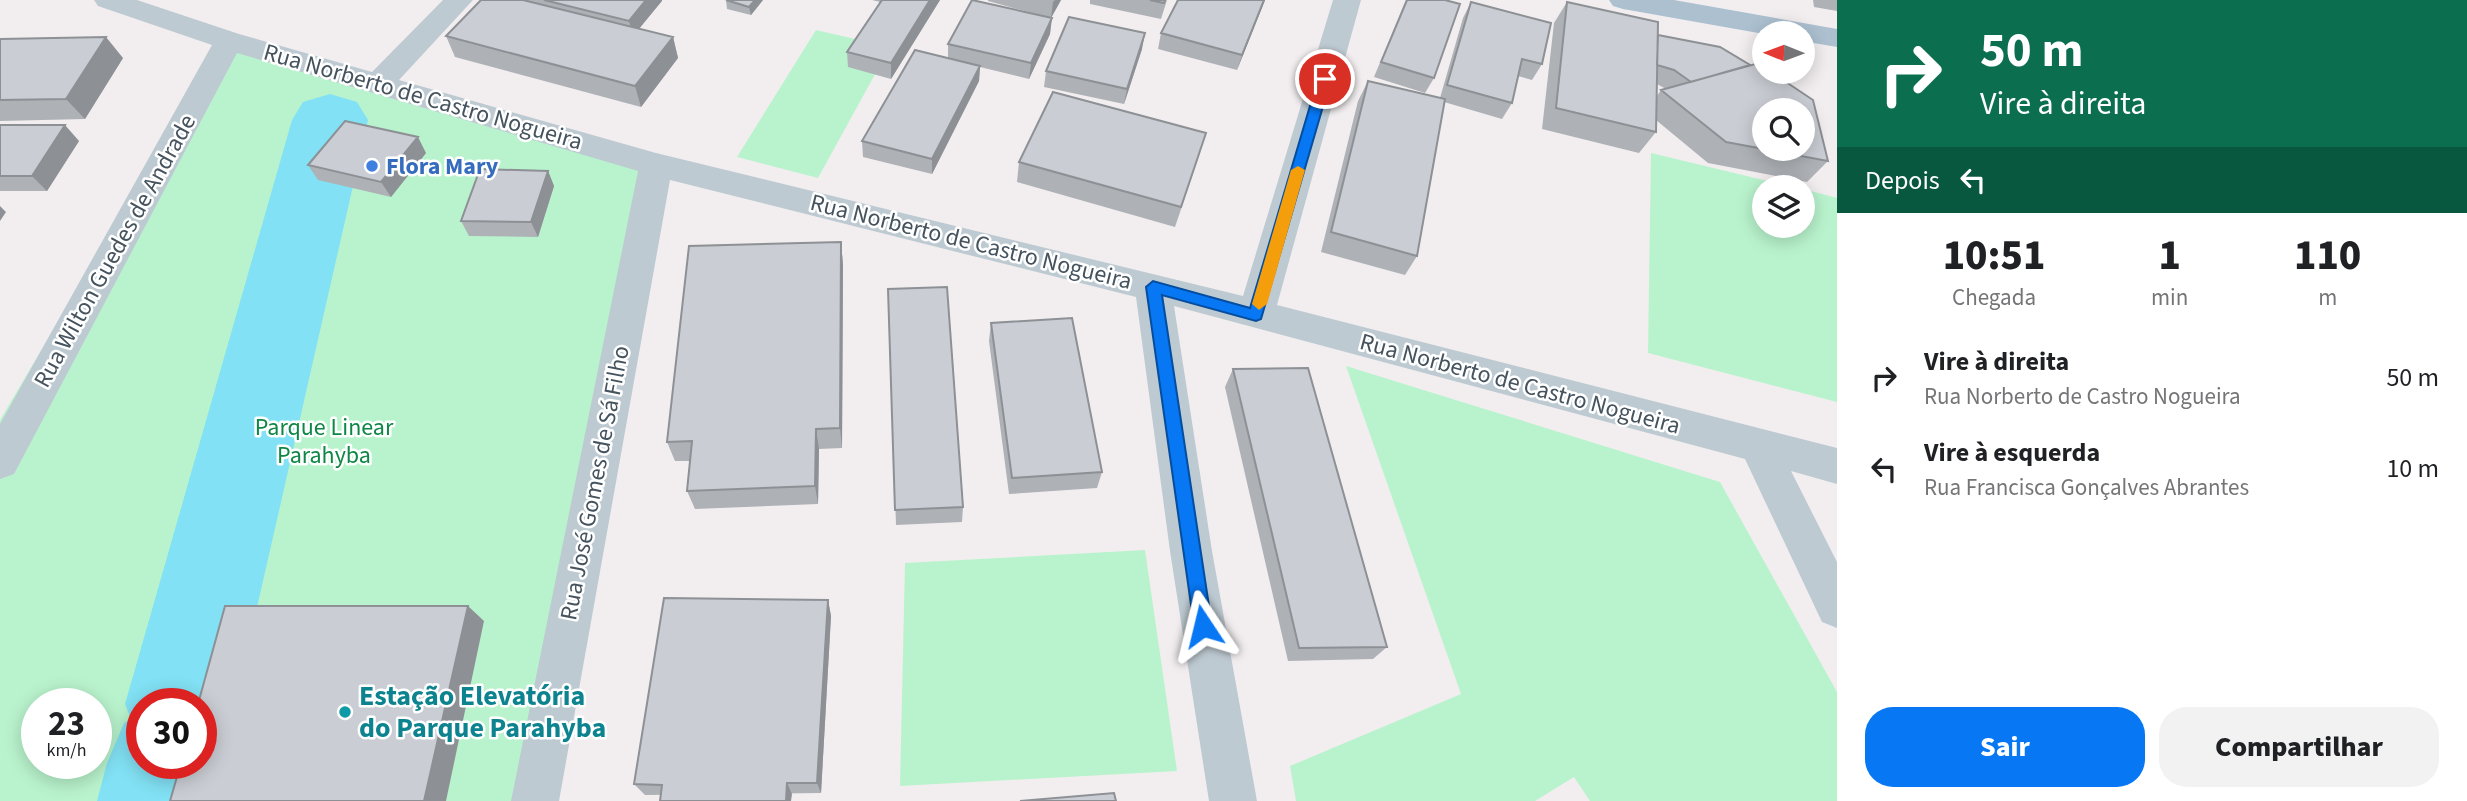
<!DOCTYPE html>
<html lang="pt">
<head>
<meta charset="utf-8">
<style>
  :root { --surface:#fff; --page:#f2f2f2; --text:#202124; --muted:#757577; --accent:#0777f3 }
  body { margin:0; font-family:"Source Sans 3",sans-serif; background:var(--page); color:var(--text); height:100vh; display:flex; flex-direction:column; font-size:26px; white-space:nowrap }
  * { box-sizing:border-box; margin:0 }
  p { font-size:23px; color:var(--muted) }
  .icon { flex:none; width:38px; height:38px; fill:none; stroke:currentColor; stroke-width:2; stroke-linecap:round; stroke-linejoin:round }
  .map { position:relative; flex:1; overflow:hidden }
  .side { display:flex; flex-direction:column; background:var(--surface); width:630px }
  .side>* { flex:none }
  .banner { background:#0b6e4f; color:#fff; overflow:hidden }
  .needle { width:46px; rotate:271deg }
  .tools { position:absolute; left:1752px; top:21px; display:grid; gap:14px }
  .tools a { display:grid; place-items:center; width:63px; height:63px; border-radius:50%; background:var(--surface); box-shadow:0 4px 18px #0003; font-size:35px }
  .speed { position:absolute; left:21px; top:688px; display:flex; gap:14px; font-size:35px; font-weight:700; text-align:center }
  .speed>* { display:grid; place-content:center; width:91px; height:91px; border-radius:50%; background:var(--surface); box-shadow:0 4px 18px #0003; line-height:1 }
  .speed small { font-size:18px; font-weight:400 }
  .speed .limit { border:10px solid #d22; background:#fff; color:#111 }
  .pin { position:absolute; display:grid; place-items:center; width:60px; height:60px; color:#fff; margin:-30px; border:4px solid #fff; border-radius:50%; box-shadow:0 2px 7px #0007 }
  .me { position:absolute; width:77px; margin:-38px; rotate:350deg; stroke-linejoin:round; filter:drop-shadow(0 0 5px #0008) }
  .turn { display:flex; align-items:center; gap:24px; height:147px; padding:0 28px; font-size:32px }
  .turn .icon { width:91px; height:91px; stroke-width:2.5 }
  .turn b { display:block; font-size:49px; line-height:60px }
  .then { display:flex; align-items:center; height:66px; padding:0 28px; background:#0003; gap:14px; font-size:26px }
  .eta { display:flex; justify-content:space-evenly; align-items:center; height:119px; text-align:center }
  .eta b { font-size:42px; font-weight:800; line-height:49px }
  .primary-button { display:flex; gap:14px; margin-top:auto; padding:14px 28px }
  .primary-button a { flex:1; height:80px; border-radius:28px; background:var(--accent); color:#fff; font-size:28px; font-weight:800; line-height:80px; text-align:center }
  .primary-button a+a { background:var(--page); color:var(--text) }
  ul { padding:0; list-style:none }
  li { display:flex; align-items:center; gap:21px; height:91px; padding:0 28px }
  li div { flex:1 }
  li b { display:block; font-size:26px }
  li em { font-style:normal }
  main { display:flex; flex:1; min-height:0 }
  .map>svg:first-child { display:block }
  .green { fill:#b9f3cd; fill-rule:evenodd }
  .lines { fill:none; stroke-linecap:round; stroke-linejoin:round }
  .river { fill:#82e1f4; fill-rule:evenodd }
  .minor { fill:#becad2; fill-rule:evenodd }
  .primary { fill:#acc0d0; fill-rule:evenodd }
  .wall { fill:#aeb1b6; fill-rule:evenodd }
  .shaded-wall { fill:#8d9094 }
  .building { fill:#caced4; stroke:#8d9094; stroke-width:2; fill-rule:evenodd }
  .route { fill:#0777f3; stroke:#054d9e; stroke-width:2 }
  .slow { fill:#f59e0b }
  .shop-dot { fill:#3f7fe0; stroke:#fff; stroke-width:2.5 }
  .culture-dot { fill:#0f9aa8; stroke:#fff; stroke-width:2.5 }
  .labels { text-anchor:middle; dominant-baseline:central; stroke-width:5; stroke-linejoin:round; paint-order:stroke }
  .street-label { font-size:24px; fill:#45535e; stroke:#fff }
  .shop-label { font-size:24px; font-weight:bold; fill:#366cbe; stroke:#fff; text-anchor:start }
  .park-label { font-size:24px; fill:#0e8746; stroke:#fff }
  .near-culture-label { font-size:28px; font-weight:bold; fill:#0d838f; stroke:#fff; text-anchor:start }
</style>
</head>
<body>
<main>
<div class="map">
<svg width="1837" height="801" viewBox="0 0 1837 801">
  <rect width="100%" height="100%" fill="#f2eeef"/>
  <path class="green" d="M 816,30 L 890,47 L 818,178 L 737,157 Z
    M 226,37 L 664,161 L 558,801 L 0,801 L 0,420 ZM 37,704 L 96,704 L 96,763 L 37,763 ZM 142,704 L 201,704 L 201,763 L 142,763 Z
    M 1651,153 L 1793,187 L 1764,187 L 1764,226 L 1802,226 L 1803,189 L 1837,198 L 1837,402 L 1648,353 Z
    M 1346,366 L 1720,482 L 1837,692 L 1837,801 L 1590,801 L 1574,777 L 1535,801 L 1296,801 L 1290,766 L 1461,694 Z
    M 1145,550 L 1177,771 L 900,786 L 905,563 Z"/>
  <g class="lines">
    <path class="river" d="M 330,94 L 357,102 L 368,120 L 235,704 L 219,743 L 214,745 L 221,763 L 213,801 L 97,801 L 107,763 L 124,723 L 131,719 L 125,704 L 292,120 L 303,102 ZM 142,704 L 201,704 L 201,763 L 142,763 Z"/>
    <path class="minor" d="M 94,0 L 137,0 L 239,34 L 372,72 L 443,0 L 473,0 L 399,80 L 656,153 L 1243,296 L 1333,0 L 1361,0 L 1277,305 L 1837,448 L 1837,484 L 1791,471 L 1837,562 L 1837,628 L 1822,622 L 1745,459 L 1174,306 L 1212,551 L 1257,801 L 1209,801 L 1170,551 L 1136,297 L 670,180 L 559,801 L 511,801 L 638,171 L 237,53 L 14,474 L 0,479 L 0,424 L 212,45 L 98,6 Z"/>
    <path class="primary" d="M 1609,0 L 1674,0 L 1837,29 L 1837,47 L 1802,41 L 1802,33 L 1764,34 L 1623,9 L 1613,6 Z"/>
  </g>
  <path class="wall" d="M 481,0 L 662,0 L 639,29 L 673,37 L 678,58 L 641,107 L 455,57 L 446,36 Z
    M 726,0 L 763,0 L 751,15 L 727,9 Z
    M 872,0 L 940,0 L 891,79 L 848,67 L 847,52 L 880,2 Z
    M 988,0 L 1061,0 L 1051,18 L 1050,34 L 1029,79 L 980,67 L 979,81 L 932,174 L 863,157 L 862,141 L 948,58 L 948,44 L 1043,16 L 988,1 Z
    M 1090,0 L 1167,0 L 1161,19 L 1090,4 Z
    M 1178,0 L 1265,0 L 1237,70 L 1158,49 L 1161,33 Z
    M 1406,0 L 1434,78 L 1425,93 L 1374,77 Z
    M 1813,0 L 1837,0 L 1837,11 L 1814,7 Z
    M 1471,2 L 1542,64 L 1532,80 L 1518,76 L 1512,103 L 1502,119 L 1444,102 L 1417,256 L 1405,275 L 1321,252 L 1358,101 L 1368,81 L 1440,98 L 1463,18 Z
    M 1567,2 L 1658,35 L 1828,161 L 1807,182 L 1708,163 L 1656,120 L 1656,132 L 1639,153 L 1542,129 L 1554,23 ZM 1657,84 L 1666,89 L 1661,90 L 1657,96 Z
    M 0,39 L 123,58 L 85,119 L 0,121 Z
    M 1142,49 L 1124,104 L 1044,87 L 1046,71 Z
    M 0,125 L 79,141 L 47,191 L 0,191 Z
    M 426,153 L 391,197 L 318,180 L 308,165 Z
    M 1200,153 L 1175,227 L 1017,182 L 1019,162 Z
    M 548,171 L 554,186 L 538,237 L 469,236 L 461,221 Z
    M 841,242 L 843,265 L 842,448 L 819,449 L 818,504 L 695,509 L 687,491 L 690,461 L 675,461 L 667,442 Z
    M 888,289 L 963,507 L 962,522 L 896,525 Z
    M 991,323 L 1102,472 L 1097,488 L 1009,494 L 989,341 Z
    M 1233,369 L 1387,647 L 1373,659 L 1288,661 L 1225,387 Z
    M 828,600 L 831,616 L 821,793 L 645,795 L 634,784 Z"/>
  <path class="shaded-wall" d="M 646,0 L 662,0 L 662,1 L 633,36 L 629,21 Z
    M 755,0 L 763,0 L 751,15 L 749,7 Z
    M 930,0 L 940,0 L 891,79 L 891,63 Z
    M 1055,0 L 1061,0 L 1051,18 L 1053,2 Z
    M 1264,0 L 1265,0 L 1237,70 L 1242,55 Z
    M 1052,18 L 1050,34 L 1029,79 L 1031,63 Z
    M 1145,33 L 1142,49 L 1124,104 L 1127,89 Z
    M 106,37 L 123,58 L 85,119 L 66,99 Z
    M 673,37 L 678,58 L 641,107 L 635,86 Z
    M 980,66 L 979,81 L 932,174 L 932,159 Z
    M 65,125 L 79,141 L 47,191 L 32,176 Z
    M 418,137 L 426,153 L 391,197 L 381,182 Z
    M 548,171 L 554,186 L 538,237 L 531,222 Z
    M 0,206 L 6,212 L 0,221 Z
    M 841,242 L 843,265 L 842,448 L 840,428 Z
    M 816,429 L 819,449 L 818,504 L 815,486 Z
    M 828,600 L 831,616 L 821,793 L 817,783 Z
    M 468,606 L 484,621 L 446,801 L 424,801 Z
    M 787,783 L 792,794 L 791,801 L 786,801 Z"/>
  <path class="building" d="M 481,0 L 523,0 L 673,37 L 635,86 L 446,36 Z
    M 544,0 L 646,0 L 629,21 Z
    M 726,0 L 755,0 L 749,7 Z
    M 882,0 L 930,0 L 891,63 L 847,52 Z
    M 972,0 L 1052,18 L 1031,63 L 948,44 Z
    M 1150,0 L 1165,0 L 1164,3 Z
    M 1178,0 L 1264,0 L 1242,55 L 1161,33 Z
    M 1407,0 L 1445,0 L 1460,4 L 1434,78 L 1381,62 Z
    M 1471,2 L 1551,23 L 1542,64 L 1522,59 L 1512,103 L 1447,85 Z
    M 1567,2 L 1658,22 L 1656,132 L 1556,108 Z
    M 1069,17 L 1145,33 L 1127,89 L 1046,71 Z
    M 1658,35 L 1720,47 L 1750,65 L 1691,82 L 1674,70 L 1657,65 Z
    M 106,37 L 66,99 L 0,100 L 0,39 Z
    M 915,50 L 980,66 L 932,159 L 862,141 Z
    M 1759,63 L 1764,67 L 1764,72 L 1771,72 L 1813,100 L 1828,161 L 1726,142 L 1661,90 ZM 1764,110 L 1802,110 L 1802,149 L 1764,149 Z
    M 1368,81 L 1445,99 L 1417,256 L 1331,232 Z
    M 1053,92 L 1206,133 L 1181,207 L 1019,162 Z
    M 345,121 L 418,137 L 381,182 L 308,165 Z
    M 0,125 L 65,125 L 32,176 L 0,176 Z
    M 480,169 L 548,171 L 531,222 L 461,221 Z
    M 841,242 L 840,428 L 816,429 L 815,486 L 687,491 L 692,441 L 667,442 L 689,246 Z
    M 947,287 L 963,507 L 895,510 L 888,289 Z
    M 1072,318 L 1102,472 L 1012,478 L 991,323 Z
    M 1308,368 L 1387,647 L 1299,648 L 1233,369 Z
    M 664,598 L 828,600 L 817,783 L 787,783 L 786,801 L 660,801 L 662,785 L 634,784 Z
    M 225,606 L 468,606 L 424,801 L 170,801 L 181,763 L 201,763 L 201,704 L 198,704 Z
    M 1114,793 L 1116,801 L 1020,801 Z"/>
  <path class="route" d="M 1325,75 L 1331,79 L 1261,319 L 1256,321 L 1162,295 L 1212,626 L 1210,632 L 1203,635 L 1197,632 L 1194,626 L 1146,287 L 1153,281 L 1250,308 L 1318,79 Z"/>
  <path class="slow" d="M 1298,166 L 1305,170 L 1267,304 L 1259,310 L 1252,304 L 1291,170 Z"/>
  <circle class="shop-dot" cx="372" cy="166" r="7"/>
  <circle class="culture-dot" cx="345" cy="712" r="7"/>
  <g class="labels">
    <g class="street-label">
      <text transform="translate(423 97) rotate(16)">Rua Norberto de Castro Nogueira</text>
      <text transform="translate(971 242) rotate(14)">Rua Norberto de Castro Nogueira</text>
      <text transform="translate(115 251) rotate(-61)">Rua Wilton Guedes de Andrade</text>
      <text transform="translate(1520 384) rotate(15)">Rua Norberto de Castro Nogueira</text>
      <text transform="translate(595 483) rotate(-79)">Rua José Gomes de Sá Filho</text>
    </g>
    <g class="shop-label">
      <text x="386" y="166">Flora Mary</text>
    </g>
    <g class="park-label">
      <text x="324" y="427">Parque Linear<tspan x="324" dy="28">Parahyba</tspan></text>
    </g>
    <g class="near-culture-label">
      <text x="359" y="696">Estação Elevatória<tspan x="359" dy="32">do Parque Parahyba</tspan></text>
    </g>
  </g>
</svg>
<div class="tools">
<a><svg class="needle" viewBox="-14 -14 28 28"><path d="M0-13l5 13h-10z" fill="#e53935"/><path d="M0 13l5-13h-10z" fill="#757577"/></svg></a>
<a><svg class="icon" aria-label="search" viewBox="0 0 24 24"><circle cx="10" cy="10" r="6"/><path d="M15 15l6 6"/></svg></a>
<a><svg class="icon" aria-label="layers" viewBox="0 0 24 24"><path d="M12 4l9 5-9 5-9-5zM3 14l9 5 9-5"/></svg></a>
</div>
<div class="speed"><div>23<small>km/h</small></div><div class="limit">30</div></div>
<div class="pin" style="left:1325px;top:79px;background:#d93025"><svg class="icon" aria-label="arrive" viewBox="0 0 24 24"><path d="M6 21V4h12l-3 4 3 4H6"/></svg></div>
<svg class="me" style="left:1203px;top:626px" viewBox="-20 -20 40 40"><path d="M0-17L14 15 0 8-14 15z" fill="#0777f3" stroke="#fff" stroke-width="4"/></svg>
</div>
<section class="side">
<div class="banner">
<div class="turn"><svg class="icon" aria-label="right" viewBox="0 0 24 24"><path d="M7 20v-9h11M14 6l5 5-5 5"/></svg><div><b>50 m</b>Vire à direita</div></div>
<div class="then">Depois<svg class="icon" aria-label="left" viewBox="0 0 24 24"><path d="M17 20v-9H6M10 6l-5 5 5 5"/></svg></div>
</div>
<div class="eta">
<div><b>10:51</b><p>Chegada</p></div>
<div><b>1</b><p>min</p></div>
<div><b>110</b><p>m</p></div>
</div>
<ul>
<li><svg class="icon" aria-label="right" viewBox="0 0 24 24"><path d="M7 20v-9h11M14 6l5 5-5 5"/></svg><div><b>Vire à direita</b><p>Rua Norberto de Castro Nogueira</p></div><em>50 m</em></li>
<li><svg class="icon" aria-label="left" viewBox="0 0 24 24"><path d="M17 20v-9H6M10 6l-5 5 5 5"/></svg><div><b>Vire à esquerda</b><p>Rua Francisca Gonçalves Abrantes</p></div><em>10 m</em></li>
</ul>
<div class="primary-button"><a>Sair</a><a>Compartilhar</a></div>
</section>
</main>
</body>
</html>
